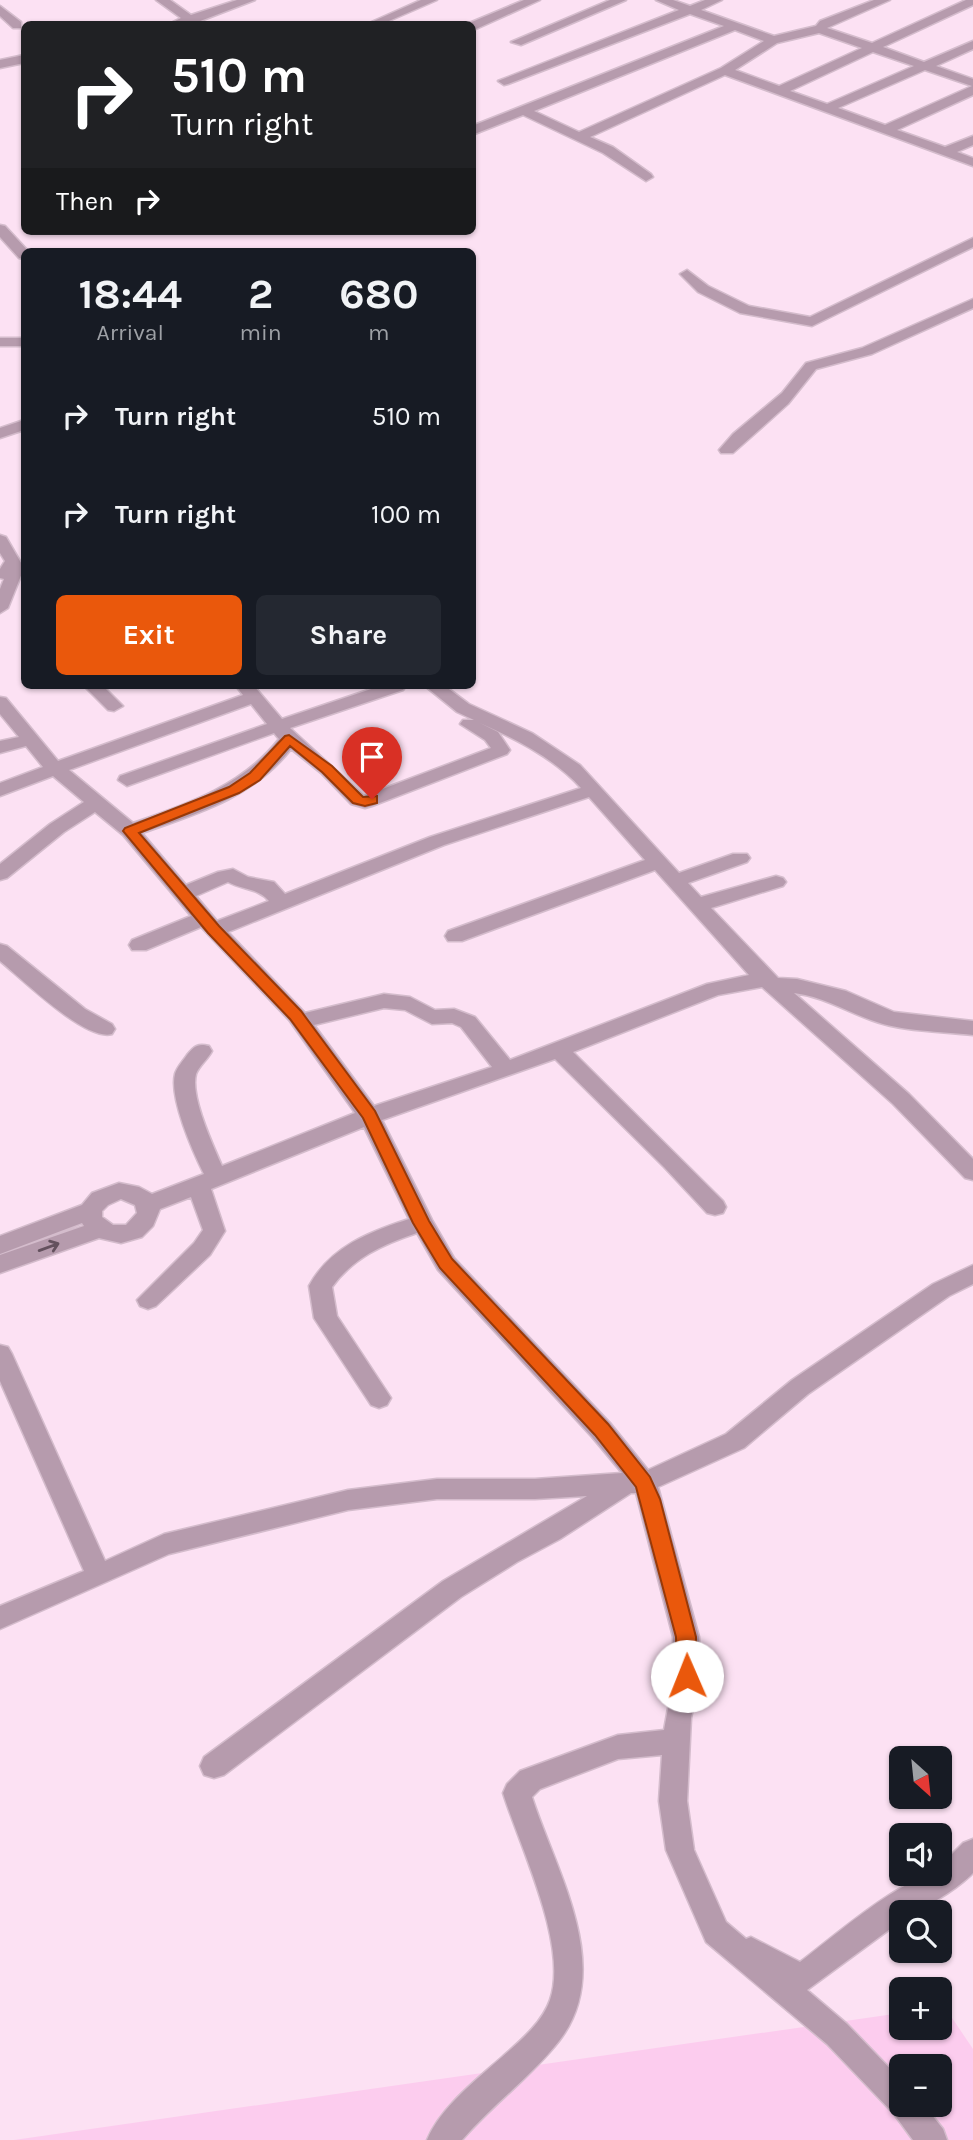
<!DOCTYPE html>
<html lang="en">
<head>
<meta charset="utf-8">
<style>
  :root { --surface:#171b24; --page:#242831; --text:#f1f3f6; --muted:#9ea1a6; --accent:#ea580c }
  body { margin:0; font-family:Karla,sans-serif; background:var(--page); color:var(--text); height:100vh; display:flex; flex-direction:column; font-size:26px; white-space:nowrap }
  * { box-sizing:border-box; margin:0 }
  p { font-size:23px; color:var(--muted) }
  .icon { flex:none; width:38px; height:38px; fill:none; stroke:currentColor; stroke-width:2; stroke-linecap:round; stroke-linejoin:round }
  .map { position:relative; flex:1; overflow:hidden }
  .details { position:absolute; left:21px; top:248px; width:455px; height:441px; display:flex; flex-direction:column; background:var(--surface); border-radius:10px; box-shadow:0 2px 5px #0004 }
  .details>* { flex:none }
  .banner { position:absolute; left:21px; top:21px; width:455px; height:214px; border-radius:10px; box-shadow:0 2px 5px #0004; background:#202124; color:#fff; overflow:hidden }
  .needle { width:46px; rotate:153deg }
  .buttons { position:absolute; left:889px; top:1746px; display:grid; gap:14px }
  .buttons a { display:grid; place-items:center; width:63px; height:63px; border-radius:10px; background:var(--surface); box-shadow:0 2px 5px #0004; font-size:35px }
  .pin { position:absolute; display:grid; place-items:center; width:60px; height:60px; color:#fff; margin:-72px -30px; border-radius:50% 50% 50% 0; rotate:-45deg; box-shadow:0 0 7px #0007 }
  .pin .icon { rotate:45deg }
  .me { position:absolute; width:77px; margin:-38px; rotate:359deg; stroke-linejoin:round; filter:drop-shadow(0 0 5px #0008) }
  .turn { display:flex; align-items:center; gap:24px; height:147px; padding:0 35px; font-size:32px }
  .turn .icon { width:91px; height:91px; stroke-width:2.5 }
  .turn b { display:block; font-size:49px; line-height:60px }
  .then { display:flex; align-items:center; height:66px; padding:0 35px; background:#0003; gap:14px; font-size:26px }
  .eta { display:flex; justify-content:space-evenly; align-items:center; height:119px; text-align:center }
  .eta b { font-size:42px; font-weight:700; line-height:49px }
  .button { display:flex; gap:14px; margin-top:auto; padding:14px 35px }
  .button a { flex:1; height:80px; border-radius:10px; background:var(--accent); color:#fff; font-size:28px; font-weight:700; line-height:80px; text-align:center }
  .button a+a { background:var(--page); color:var(--text) }
  ul { padding:0; list-style:none }
  li { display:flex; align-items:center; gap:21px; height:98px; padding:0 35px }
  li div { flex:1 }
  li b { display:block; font-size:26px }
  li em { font-style:normal }
  .map>svg:first-child { display:block }
  .green { fill:#fcccee; fill-rule:evenodd }
  .lines { fill:none; stroke-linecap:round; stroke-linejoin:round }
  .minor-casing { stroke:#d4bccc; stroke-width:3 }
  .minor { fill:#b69bad; fill-rule:evenodd }
  .oneway { stroke:#64515e }
  .route { fill:#ea580c; stroke:#983908; stroke-width:2 }
</style>
</head>
<body>
<div class="map">
<svg width="973" height="2140" viewBox="0 0 973 2140">
  <rect width="100%" height="100%" fill="#fce1f3"/>
  <path class="green" d="M 944,2006 L 973,2049 L 973,2140 L 14,2140 L 901,2013 L 901,2028 L 940,2028 L 940,2007 ZM 901,2067 L 940,2067 L 940,2105 L 901,2105 Z"/>
  <g class="lines">
    <g class="minor-casing">
      <path id="minor" d="M 156,0 L 170,0 L 191,15 L 237,0 L 255,0 L 195,23 L 169,24 L 181,18 Z
        M 421,0 L 437,0 L 382,24 L 367,24 Z
        M 524,0 L 540,0 L 476,29 L 472,29 L 472,24 L 467,24 Z
        M 610,0 L 626,0 L 521,45 L 511,42 Z
        M 656,0 L 673,0 L 690,6 L 705,0 L 722,0 L 701,10 L 774,36 L 816,26 L 820,21 L 874,0 L 890,0 L 827,28 L 872,43 L 966,0 L 973,0 L 973,5 L 883,47 L 924,62 L 973,41 L 973,49 L 936,66 L 973,79 L 973,95 L 897,130 L 945,147 L 973,136 L 973,145 L 957,152 L 973,158 L 973,166 L 725,75 L 590,137 L 613,147 L 651,174 L 653,177 L 646,181 L 603,153 L 523,115 L 472,135 L 472,126 L 724,26 L 690,14 L 508,84 L 504,85 L 498,81 L 679,10 ZM 735,30 L 764,41 L 721,68 L 579,132 L 534,111 ZM 819,33 L 862,48 L 779,86 L 735,70 L 777,43 ZM 873,52 L 914,66 L 827,104 L 790,91 ZM 925,70 L 972,86 L 885,125 L 838,108 Z
        M 0,6 L 21,22 L 21,28 L 13,28 L 0,16 Z
        M 24,55 L 24,63 L 0,68 L 0,60 Z
        M 0,225 L 5,226 L 29,252 L 24,252 L 24,259 L 19,258 L 0,237 Z
        M 973,238 L 973,247 L 812,326 L 740,313 L 698,292 L 680,274 L 687,270 L 708,286 L 749,306 L 810,317 Z
        M 973,299 L 973,308 L 872,354 L 816,369 L 788,404 L 733,453 L 721,453 L 719,450 L 733,434 L 782,393 L 806,363 L 862,348 Z
        M 0,338 L 24,338 L 24,346 L 0,346 Z
        M 24,420 L 24,430 L 0,438 L 0,428 Z
        M 0,535 L 6,537 L 24,568 L 8,608 L 0,613 L 0,589 L 4,579 L 0,578 L 0,569 L 5,561 L 0,553 Z
        M 84,686 L 103,686 L 123,706 L 114,711 L 108,710 Z
        M 236,686 L 254,686 L 282,719 L 380,686 L 406,686 L 403,690 L 290,728 L 364,796 L 491,748 L 485,740 L 460,724 L 463,720 L 474,720 L 457,712 L 425,686 L 445,686 L 469,704 L 532,733 L 580,765 L 679,873 L 733,854 L 747,854 L 750,858 L 747,862 L 688,883 L 701,897 L 776,876 L 783,878 L 786,882 L 783,886 L 711,908 L 778,978 L 797,979 L 846,991 L 894,1012 L 973,1021 L 973,1035 C 940,1031 902,1032 871,1020 C 843,1010 824,997 794,993 L 909,1094 L 973,1159 L 973,1180 L 965,1178 L 893,1104 L 762,987 L 718,995 L 573,1052 L 723,1201 L 726,1207 L 723,1213 L 715,1215 L 707,1213 L 664,1167 L 555,1059 L 382,1120 L 432,1220 L 454,1258 L 610,1423 L 648,1470 L 726,1434 L 792,1380 L 933,1284 L 973,1265 L 973,1284 L 949,1296 L 808,1394 L 744,1448 L 658,1487 L 699,1637 L 700,1676 L 691,1718 L 687,1801 L 694,1850 L 726,1922 L 746,1939 L 751,1937 L 800,1962 C 831,1939 904,1874 940,1874 L 940,1866 L 963,1843 L 973,1839 L 973,1873 L 970,1876 C 955,1890 921,1913 901,1913 L 901,1921 L 807,1990 L 847,2024 L 901,2080 L 901,2105 L 924,2105 L 943,2129 L 947,2140 L 913,2140 L 894,2114 L 827,2044 L 706,1942 L 666,1850 L 659,1801 L 662,1755 L 618,1759 L 540,1789 L 532,1797 C 555,1870 616,1968 559,2041 C 531,2077 492,2105 462,2140 L 427,2140 C 440,2108 476,2080 502,2057 C 520,2041 542,2023 550,2000 C 569,1946 520,1847 503,1793 L 507,1784 L 520,1771 L 618,1735 L 664,1730 L 674,1676 L 673,1637 L 636,1493 L 631,1493 L 560,1539 L 517,1562 L 461,1597 L 224,1775 L 214,1778 L 204,1775 L 200,1766 L 204,1757 L 443,1581 L 587,1496 L 535,1499 L 437,1499 L 348,1510 L 169,1554 L 0,1629 L 0,1606 L 84,1571 L 0,1381 L 0,1345 L 8,1347 L 12,1354 L 105,1561 L 164,1534 L 348,1490 L 437,1479 L 535,1479 L 622,1473 L 592,1437 L 438,1270 L 417,1233 C 383,1244 353,1258 332,1287 L 337,1316 L 391,1398 L 387,1405 L 379,1408 L 371,1405 L 314,1318 L 309,1286 C 330,1247 369,1232 409,1219 L 364,1127 L 211,1189 L 225,1231 L 210,1255 L 156,1306 L 148,1309 L 140,1306 L 137,1300 L 194,1243 L 203,1230 L 191,1197 L 160,1209 L 153,1226 L 142,1237 L 121,1243 L 99,1238 L 0,1273 L 0,1255 L 84,1226 L 82,1223 L 0,1254 L 0,1236 L 82,1205 L 92,1193 L 119,1183 L 139,1187 L 152,1194 L 204,1174 C 193,1152 169,1098 175,1074 C 177,1067 183,1061 187,1055 C 194,1046 198,1043 209,1046 L 212,1051 C 208,1059 199,1066 196,1074 C 190,1096 213,1145 222,1166 L 355,1113 L 289,1020 L 201,927 L 146,950 L 132,950 L 129,945 L 132,940 L 191,916 L 123,835 L 95,812 L 64,832 L 7,878 L 0,880 L 0,864 L 50,824 L 84,802 L 53,776 L 0,796 L 0,783 L 43,767 L 26,746 L 0,753 L 0,741 L 19,737 L 0,714 L 0,697 L 6,698 L 58,761 L 243,695 ZM 251,704 L 267,724 L 120,776 L 118,780 L 127,786 L 274,733 L 279,739 C 242,786 188,804 133,823 L 69,770 ZM 480,723 C 517,740 554,758 581,788 L 430,837 L 285,894 L 274,882 L 248,877 L 233,869 L 218,872 L 186,885 L 142,833 C 197,814 254,797 291,749 L 321,773 L 351,804 L 365,808 L 372,806 L 507,754 L 510,750 L 498,732 ZM 589,797 L 645,860 L 448,931 L 445,936 L 448,941 L 462,941 L 655,870 L 749,975 L 707,984 L 510,1060 L 475,1017 L 454,1009 L 435,1010 L 410,997 L 384,994 L 305,1013 L 228,932 L 444,845 ZM 228,882 C 243,890 258,888 269,901 L 217,921 L 196,896 ZM 384,1008 L 405,1010 L 432,1024 L 452,1023 L 461,1027 L 492,1067 L 374,1106 L 314,1025 ZM 121,1199 L 135,1205 L 137,1213 L 126,1225 L 113,1225 L 102,1217 L 102,1211 L 108,1205 Z
        M 0,944 L 7,946 L 85,1009 L 112,1024 L 115,1029 L 112,1034 C 86,1042 22,979 0,961 Z"/>
    </g>
    <use href="#minor" class="minor"/>
  </g>
  <defs><path id="oneway-shaft" d="M-6 0H5M1.5-3L5.5 0L1.5 3" fill="none" stroke-width="1.6" stroke-linecap="round" stroke-linejoin="round" transform="scale(1.75)"/></defs>
  <use class="oneway" href="#oneway-shaft" transform="translate(49 1247) rotate(-20)"/>
  <path class="route" d="M 289,735 L 332,766 L 363,797 L 377,796 L 377,803 L 365,806 L 353,803 L 322,772 L 290,746 L 260,780 L 239,793 L 139,833 L 219,926 L 301,1011 L 375,1111 L 429,1221 L 452,1259 L 608,1424 L 650,1477 L 660,1499 L 696,1637 L 697,1676 L 694,1682 L 687,1685 L 680,1682 L 677,1676 L 676,1637 L 636,1487 L 595,1435 L 440,1268 L 413,1223 L 363,1118 L 290,1019 L 208,933 L 123,831 L 125,828 L 229,787 L 250,773 L 285,736 Z"/>
</svg>
<div class="buttons">
<a><svg class="needle" viewBox="-14 -14 28 28"><path d="M0-13l5 13h-10z" fill="#e53935"/><path d="M0 13l5-13h-10z" fill="#9ea1a6"/></svg></a>
<a><svg class="icon" aria-label="sound" viewBox="0 0 24 24"><path d="M4 9h4l5-4v14l-5-4H4zM17 9q2 3 0 6"/></svg></a>
<a><svg class="icon" aria-label="search" viewBox="0 0 24 24"><circle cx="10" cy="10" r="6"/><path d="M15 15l6 6"/></svg></a>
<a>+</a>
<a>−</a>
</div>
<div class="pin" style="left:372px;top:799px;background:#d93025"><svg class="icon" aria-label="arrive" viewBox="0 0 24 24"><path d="M6 21V4h12l-3 4 3 4H6"/></svg></div>
<svg class="me" style="left:687px;top:1676px" viewBox="-20 -20 40 40"><circle r="19" fill="#fff"/><path d="M0-13L10 11 0 6-10 11z" fill="#ea580c"/></svg>
<div class="banner">
<div class="turn"><svg class="icon" aria-label="right" viewBox="0 0 24 24"><path d="M7 20v-9h11M14 6l5 5-5 5"/></svg><div><b>510 m</b>Turn right</div></div>
<div class="then">Then<svg class="icon" aria-label="right" viewBox="0 0 24 24"><path d="M7 20v-9h11M14 6l5 5-5 5"/></svg></div>
</div>
<section class="details">
<div class="eta">
<div><b>18:44</b><p>Arrival</p></div>
<div><b>2</b><p>min</p></div>
<div><b>680</b><p>m</p></div>
</div>
<ul>
<li><svg class="icon" aria-label="right" viewBox="0 0 24 24"><path d="M7 20v-9h11M14 6l5 5-5 5"/></svg><div><b>Turn right</b></div><em>510 m</em></li>
<li><svg class="icon" aria-label="right" viewBox="0 0 24 24"><path d="M7 20v-9h11M14 6l5 5-5 5"/></svg><div><b>Turn right</b></div><em>100 m</em></li>
</ul>
<div class="button"><a>Exit</a><a>Share</a></div>
</section>
</div>
</body>
</html>
